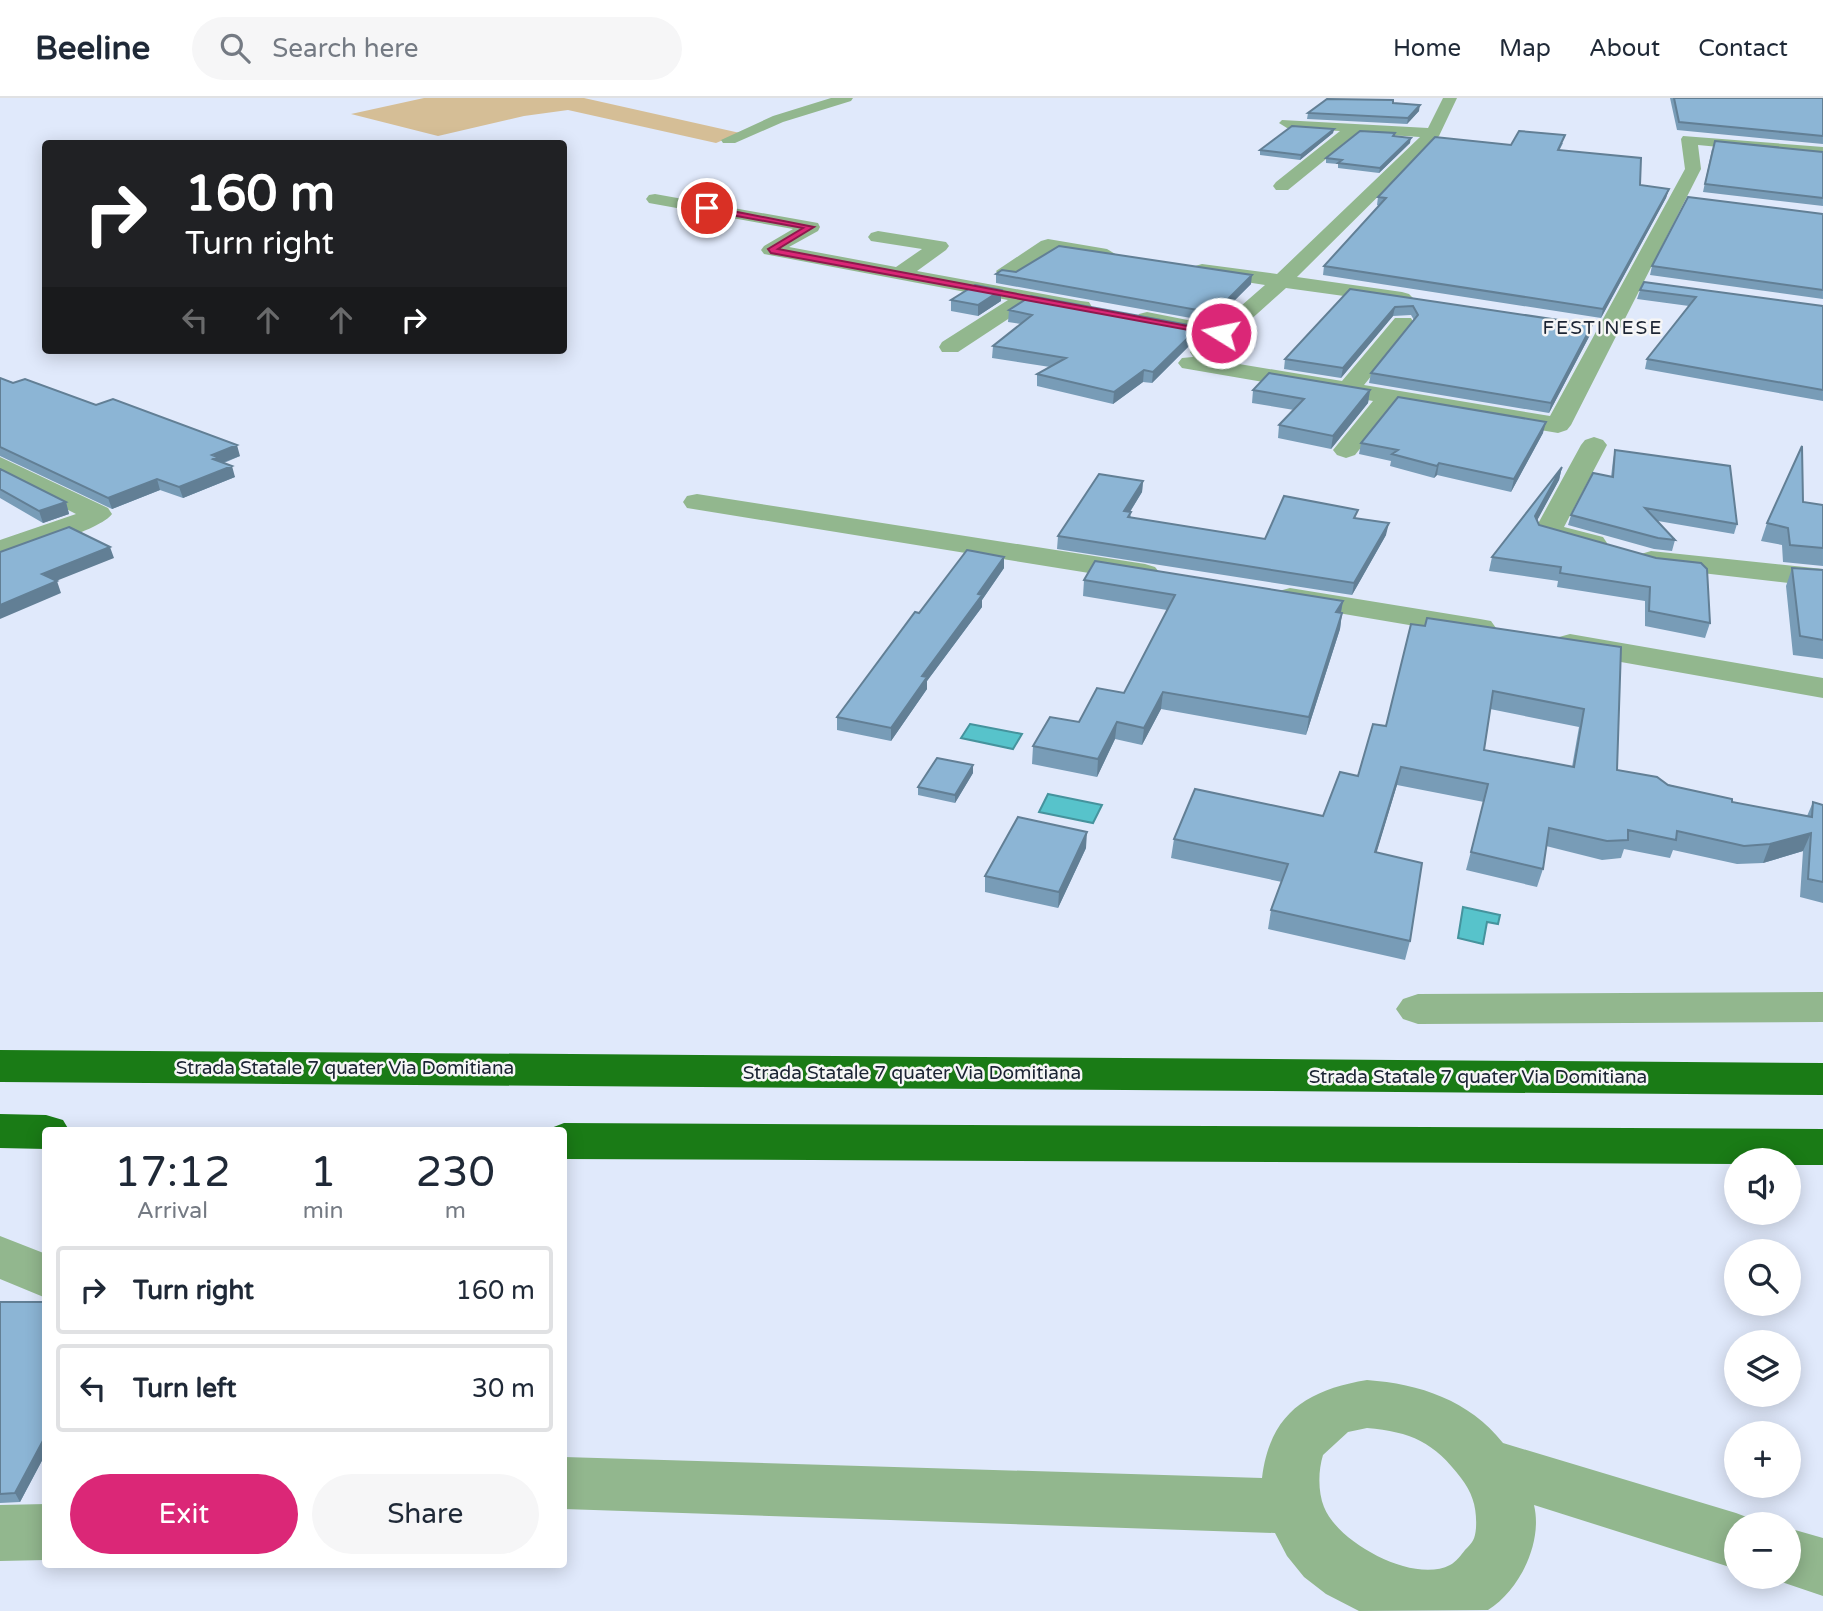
<!DOCTYPE html>
<html lang="en">
<head>
<meta charset="utf-8">
<style>
  :root { --surface:#fff; --page:#f6f6f7; --text:#1f2937; --muted:#747a83; --line:#e0e1e3; --accent:#db2777 }
  body { margin:0; font-family:"Varela Round",sans-serif; background:var(--page); color:var(--text); height:100vh; display:flex; flex-direction:column; font-size:26px; white-space:nowrap }
  * { box-sizing:border-box; margin:0 }
  p { font-size:23px; color:var(--muted) }
  .icon { flex:none; width:38px; height:38px; fill:none; stroke:currentColor; stroke-width:2; stroke-linecap:round; stroke-linejoin:round }
  .map { position:relative; flex:1; overflow:hidden }
  .details { position:absolute; left:42px; top:1029px; width:525px; height:441px; display:flex; flex-direction:column; background:var(--surface); border-radius:7px; box-shadow:0 4px 18px #0003 }
  .details>* { flex:none }
  .top-card { position:absolute; left:42px; top:42px; width:525px; height:214px; border-radius:7px; box-shadow:0 4px 18px #0003; background:#202124; color:#fff; overflow:hidden }
  .buttons { position:absolute; left:1724px; top:1050px; display:grid; gap:14px }
  .buttons a { display:grid; place-items:center; width:77px; height:77px; border-radius:50%; background:var(--surface); box-shadow:0 4px 18px #0003; font-size:35px }
  .pin { position:absolute; display:grid; place-items:center; width:60px; height:60px; color:#fff; margin:-30px; border:4px solid #fff; border-radius:50%; box-shadow:0 2px 7px #0007 }
  .me { position:absolute; width:77px; margin:-38px; rotate:280deg; stroke-linejoin:round; filter:drop-shadow(0 0 5px #0008) }
  .turn { display:flex; align-items:center; gap:24px; height:147px; padding:0 28px; font-size:32px }
  .turn .icon { width:91px; height:91px; stroke-width:2.5 }
  .turn b { display:block; font-size:49px; line-height:60px }
  .lanes { display:flex; align-items:center; height:66px; padding:0 28px; background:#0003; justify-content:center; gap:35px; direction:ltr }
  .lanes .off { opacity:.35 }
  .eta { display:flex; justify-content:space-evenly; align-items:center; height:119px; text-align:center }
  .eta b { font-size:42px; font-weight:600; line-height:49px }
  .primary-button { display:flex; gap:14px; margin-top:auto; padding:14px 28px }
  .primary-button a { flex:1; height:80px; border-radius:42px; background:var(--accent); color:#fff; font-size:28px; font-weight:600; line-height:80px; text-align:center }
  .primary-button a+a { background:var(--page); color:var(--text) }
  ul { padding:0; list-style:none }
  li { display:flex; align-items:center; gap:21px; height:88px; margin:0 14px 10px; padding:0 14px; border:4px solid var(--line); border-radius:7px }
  li div { flex:1 }
  li b { display:block; font-size:26px }
  li em { font-style:normal }
  header { display:flex; align-items:center; gap:42px; box-sizing:border-box; height:98px; padding:0 35px; background:var(--surface); border-bottom:2px solid var(--line) }
  header strong { font-size:33px }
  nav { display:flex; gap:38px; margin-inline-start:auto; font-size:24px }
  .search { width:490px; height:63px; background:var(--page); display:flex; align-items:center; gap:18px; box-sizing:border-box; padding:0 24px; border-radius:38px; color:var(--muted); font-size:26px }
  .map>svg:first-child { display:block }
  .green { fill:#d5be96 }
  .water { fill:#57c3cb; stroke:#45939d; stroke-width:2 }
  .lines { fill:none; stroke-linecap:round; stroke-linejoin:round }
  .minor { fill:#92b78e; fill-rule:evenodd }
  .highway { fill:#1a7b16; fill-rule:evenodd }
  .wall { fill:#789cb7; fill-rule:evenodd }
  .shaded-wall { fill:#627f95 }
  .building { fill:#8cb5d5; stroke:#627f95; stroke-width:2; fill-rule:evenodd }
  .route { fill:#db2777; stroke:#8e194d; stroke-width:2 }
  .labels { text-anchor:middle; dominant-baseline:central; stroke-width:5; stroke-linejoin:round; paint-order:stroke }
  .far-quarter-label { font-size:19px; letter-spacing:2px; fill:#1b2433; stroke:#f6f6f6 }
  .street-label { font-size:19px; fill:#1b2433; stroke:#f6f6f6 }
</style>
</head>
<body>
<header>
<strong>Beeline</strong>
<div class="search"><svg class="icon" aria-label="search" viewBox="0 0 24 24"><circle cx="10" cy="10" r="6"/><path d="M15 15l6 6"/></svg>Search here</div>
<nav><a>Home</a><a>Map</a><a>About</a><a>Contact</a></nav>
</header>
<div class="map">
<svg width="1823" height="1513" viewBox="0 0 1823 1513">
  <rect width="100%" height="100%" fill="#e0e9fb"/>
  <path class="green" d="M 424,0 L 584,0 L 740,35 L 716,45 L 568,12 L 524,18 L 438,38 L 351,16 Z"/>
  <path class="water" d="M 970,626 L 1022,636 L 1013,651 L 961,640 Z
    M 1048,696 L 1102,707 L 1093,725 L 1039,714 Z
    M 1463,809 L 1500,817 L 1498,826 L 1487,824 L 1483,846 L 1458,840 Z"/>
  <g class="lines">
    <path class="minor" d="M 831,0 L 853,0 L 851,3 L 783,24 L 735,45 L 723,45 L 721,42 L 773,18 Z
      M 1443,0 L 1457,0 L 1439,38 L 1297,179 L 1402,194 L 1409,196 L 1413,200 L 1409,204 L 1402,206 L 1286,190 L 1209,259 L 1203,260 L 1342,283 L 1395,220 L 1411,220 L 1414,225 L 1364,287 L 1550,318 L 1685,71 L 1681,41 L 1683,38 L 1823,49 L 1823,59 L 1698,47 L 1701,71 L 1571,327 L 1567,332 L 1558,335 L 1395,307 L 1355,357 L 1346,360 L 1337,357 L 1333,352 L 1373,303 L 1182,270 L 1178,265 L 1182,260 L 1193,259 L 1190,254 L 1205,239 L 1139,226 L 1136,221 L 1139,216 L 1147,214 L 1218,228 L 1265,187 L 1195,176 L 1192,172 L 1195,168 L 1202,166 L 1277,176 L 1420,39 L 1358,35 L 1288,92 L 1276,92 L 1273,88 L 1276,84 L 1340,33 L 1287,30 L 1279,25 L 1282,22 L 1428,30 Z
      M 655,96 L 818,125 L 820,129 L 818,133 L 789,149 L 896,169 L 922,151 L 871,143 L 868,139 L 871,135 L 878,133 L 946,144 L 949,148 L 946,152 L 917,173 L 1081,203 L 1089,204 L 1092,209 L 1089,214 L 1081,215 L 1031,206 L 958,254 L 942,254 L 939,249 L 942,244 L 1008,202 L 764,156 L 761,152 L 764,148 L 793,131 L 649,105 L 646,101 L 649,97 Z
      M 1048,141 L 1107,151 L 1117,157 L 1107,163 L 1051,153 L 1013,177 L 999,177 L 996,173 L 1041,143 Z
      M 1594,339 L 1603,342 L 1607,347 L 1564,429 L 1603,439 L 1607,445 L 1603,451 L 1593,454 L 1538,439 L 1534,433 L 1581,347 L 1585,342 Z
      M 0,359 L 108,410 L 112,416 C 101,432 22,455 0,461 L 0,442 L 76,416 L 0,377 Z
      M 697,396 L 1145,466 L 1155,469 L 1160,475 L 1155,481 L 1145,484 L 687,410 L 683,404 L 687,398 Z
      M 1651,453 L 1823,471 L 1823,489 L 1641,468 L 1636,462 L 1641,456 Z
      M 1290,490 L 1480,521 L 1491,523 L 1496,530 L 1491,537 L 1480,539 L 1279,505 L 1275,499 L 1279,493 Z
      M 1570,536 L 1823,580 L 1823,600 L 1559,553 L 1554,546 L 1559,539 Z
      M 1823,894 L 1823,924 L 1418,926 L 1403,921 L 1396,911 L 1403,901 L 1418,896 Z
      M 0,1138 L 46,1156 L 46,1200 L 0,1181 Z
      M 1367,1282 C 1420,1286 1469,1302 1503,1345 L 1736,1415 L 1757,1423 L 1759,1426 L 1736,1426 L 1736,1471 L 1534,1407 C 1543,1444 1520,1492 1488,1512 L 1359,1513 L 1326,1496 L 1304,1479 L 1287,1458 L 1275,1435 L 564,1411 L 564,1359 L 1262,1380 C 1270,1315 1307,1292 1367,1282 ZM 1367,1330 C 1411,1334 1434,1344 1461,1380 C 1473,1396 1477,1410 1476,1430 C 1475,1441 1473,1444 1465,1452 C 1461,1457 1456,1464 1450,1467 C 1414,1486 1338,1445 1324,1409 C 1318,1394 1318,1373 1323,1357 L 1348,1334 Z
      M 46,1406 L 46,1462 L 0,1463 L 0,1407 Z
      M 1788,1430 L 1823,1440 L 1823,1498 L 1767,1479 L 1788,1479 Z"/>
    <path class="highway" d="M 0,952 L 1823,965 L 1823,997 L 0,984 Z
      M 0,1016 L 46,1017 L 63,1022 L 69,1032 L 46,1032 L 46,1051 L 0,1050 Z
      M 564,1025 L 1823,1031 L 1823,1067 L 1788,1067 L 1788,1062 L 1736,1062 L 1736,1066 L 564,1061 L 564,1032 L 546,1032 Z"/>
  </g>
  <path class="wall" d="M 1670,0 L 1823,0 L 1823,46 L 1677,32 Z
    M 1393,5 L 1419,13 L 1407,26 L 1307,21 L 1308,15 Z
    M 1334,31 L 1333,35 L 1300,62 L 1260,57 L 1260,52 Z
    M 1395,35 L 1395,38 L 1410,45 L 1379,75 L 1338,70 L 1338,66 L 1326,65 L 1326,60 Z
    M 1563,45 L 1559,53 L 1640,87 L 1669,91 L 1666,100 L 1601,220 L 1323,177 L 1324,168 L 1379,108 L 1377,107 L 1378,99 L 1511,47 Z
    M 1712,51 L 1823,54 L 1823,108 L 1703,94 Z
    M 1823,116 L 1823,201 L 1650,177 L 1652,168 Z
    M 1016,174 L 1251,186 L 1213,224 L 996,185 L 996,176 Z
    M 1350,191 L 1590,237 L 1549,315 L 1369,285 L 1371,275 L 1414,222 L 1411,217 L 1393,218 L 1341,280 L 1284,271 L 1285,261 Z
    M 1001,192 L 1001,203 L 978,218 L 951,213 L 951,202 Z
    M 1640,192 L 1823,208 L 1823,303 L 1645,271 L 1647,261 L 1689,208 L 1637,201 Z
    M 1009,212 L 1199,229 L 1197,240 L 1152,285 L 1143,284 L 1113,306 L 1037,288 L 1037,276 L 1050,269 L 992,260 L 993,248 L 1021,226 L 1008,224 Z
    M 0,280 L 240,358 L 224,365 L 235,379 L 183,400 L 160,392 L 112,411 L 0,358 Z
    M 1253,292 L 1370,292 L 1368,305 L 1331,351 L 1278,340 L 1279,327 L 1294,312 L 1252,305 Z
    M 1543,335 L 1511,394 L 1437,377 L 1434,380 L 1390,368 L 1391,363 L 1359,356 L 1361,345 Z
    M 1615,352 L 1737,426 L 1734,436 L 1658,423 L 1675,442 L 1672,453 L 1654,451 L 1568,427 L 1571,417 L 1611,379 L 1613,362 Z
    M 1562,369 L 1559,382 L 1537,422 L 1539,427 L 1656,460 L 1710,525 L 1705,540 L 1645,528 L 1645,503 L 1557,489 L 1558,483 L 1489,473 L 1492,459 Z
    M 0,371 L 66,404 L 69,416 L 43,425 L 0,400 Z
    M 1143,383 L 1142,394 L 1130,414 L 1131,420 L 1265,441 L 1357,421 L 1386,437 L 1352,497 L 1057,451 L 1058,438 Z
    M 1803,404 L 1823,407 L 1823,468 L 1783,464 L 1782,447 L 1761,443 L 1767,425 Z
    M 1004,459 L 1004,470 L 982,502 L 982,509 L 927,583 L 927,591 L 891,643 L 837,632 L 837,619 L 919,515 Z
    M 1792,470 L 1823,472 L 1823,561 L 1793,557 L 1786,488 Z
    M 1084,482 L 1343,503 L 1341,514 L 1342,515 L 1340,531 L 1306,637 L 1161,611 L 1142,647 L 1115,641 L 1097,679 L 1032,666 L 1033,648 L 1079,624 L 1124,595 L 1167,512 L 1083,498 Z
    M 1425,528 L 1621,549 L 1617,672 L 1732,704 L 1807,718 L 1813,704 L 1823,707 L 1823,805 L 1800,799 L 1803,753 L 1763,765 L 1737,766 L 1673,752 L 1670,760 L 1624,751 L 1621,760 L 1602,762 L 1546,748 L 1543,771 L 1537,789 L 1466,772 L 1484,704 L 1397,687 L 1376,755 L 1410,843 L 1405,862 L 1268,831 L 1271,812 L 1282,784 L 1171,760 L 1174,741 L 1323,718 L 1358,678 L 1386,628 ZM 1490,611 L 1579,629 L 1572,669 L 1484,652 Z
    M 973,667 L 973,675 L 955,705 L 918,697 L 918,689 Z
    M 1086,750 L 1058,810 L 985,794 L 985,778 Z
    M 0,1204 L 46,1204 L 46,1355 L 20,1404 L 0,1405 Z"/>
  <path class="shaded-wall" d="M 1420,7 L 1419,13 L 1407,26 L 1408,20 Z
    M 1334,31 L 1333,35 L 1300,62 L 1301,57 Z
    M 1411,40 L 1410,45 L 1379,75 L 1380,70 Z
    M 1669,91 L 1666,100 L 1601,220 L 1603,211 Z
    M 1252,177 L 1251,186 L 1213,224 L 1214,215 Z
    M 1001,192 L 1001,203 L 978,218 L 978,207 Z
    M 1395,209 L 1393,218 L 1341,280 L 1343,270 Z
    M 1592,227 L 1590,237 L 1549,315 L 1551,305 Z
    M 1199,229 L 1197,240 L 1152,285 L 1153,274 Z
    M 1144,272 L 1143,284 L 1113,306 L 1114,294 Z
    M 1370,292 L 1368,305 L 1331,351 L 1333,338 Z
    M 1546,324 L 1543,335 L 1511,394 L 1514,381 Z
    M 237,347 L 240,358 L 219,366 L 220,370 L 212,357 Z
    M 1439,365 L 1437,377 L 1434,380 L 1437,368 Z
    M 232,368 L 235,379 L 183,400 L 179,389 Z
    M 1562,369 L 1559,382 L 1532,432 L 1535,418 Z
    M 157,381 L 160,392 L 112,411 L 108,400 Z
    M 1143,383 L 1142,394 L 1123,425 L 1124,413 Z
    M 66,404 L 69,416 L 43,425 L 39,413 Z
    M 1389,425 L 1386,437 L 1352,497 L 1354,485 Z
    M 110,449 L 114,460 L 46,487 L 42,476 Z
    M 1004,459 L 1004,470 L 982,502 L 982,509 L 927,583 L 927,591 L 891,643 L 891,630 L 922,578 Z
    M 57,483 L 61,495 L 0,521 L 0,507 Z
    M 1343,503 L 1340,519 L 1336,514 Z
    M 1342,515 L 1340,531 L 1306,637 L 1309,619 Z
    M 1163,594 L 1161,611 L 1142,647 L 1144,630 Z
    M 1117,624 L 1115,641 L 1097,679 L 1098,661 Z
    M 973,667 L 973,675 L 955,705 L 955,697 Z
    M 1401,669 L 1397,687 L 1371,773 L 1375,754 Z
    M 1087,734 L 1086,750 L 1058,810 L 1059,794 Z
    M 1811,735 L 1803,753 L 1763,765 L 1770,746 Z
    M 46,1337 L 46,1355 L 20,1404 L 15,1395 Z"/>
  <path class="building" d="M 1674,0 L 1823,0 L 1823,38 L 1679,24 Z
    M 1327,1 L 1393,2 L 1393,5 L 1420,7 L 1408,20 L 1308,15 Z
    M 1292,28 L 1334,31 L 1301,57 L 1260,52 Z
    M 1360,33 L 1395,35 L 1393,38 L 1411,40 L 1380,70 L 1338,65 L 1342,62 L 1326,60 Z
    M 1519,33 L 1565,37 L 1558,52 L 1641,60 L 1640,87 L 1669,91 L 1603,211 L 1324,168 L 1386,100 L 1378,99 L 1435,39 L 1511,47 Z
    M 1715,43 L 1823,54 L 1823,100 L 1705,86 Z
    M 1688,99 L 1823,116 L 1823,192 L 1652,168 Z
    M 1059,148 L 1252,177 L 1214,215 L 996,176 L 1002,172 L 1016,174 Z
    M 1644,184 L 1823,208 L 1823,292 L 1647,261 L 1696,199 L 1640,192 Z
    M 975,187 L 1001,192 L 978,207 L 951,202 Z
    M 1350,191 L 1592,227 L 1551,305 L 1371,275 L 1418,217 L 1413,208 L 1395,209 L 1343,270 L 1285,261 Z
    M 1031,198 L 1199,229 L 1153,274 L 1144,272 L 1114,294 L 1037,276 L 1066,260 L 993,248 L 1032,217 L 1009,212 Z
    M 1269,275 L 1370,292 L 1333,338 L 1279,327 L 1304,301 L 1253,292 Z
    M 0,280 L 13,285 L 25,281 L 96,307 L 113,301 L 237,347 L 212,357 L 217,359 L 213,361 L 232,368 L 179,389 L 157,381 L 108,400 L 0,349 Z
    M 1398,299 L 1546,324 L 1514,381 L 1439,365 L 1437,368 L 1392,356 L 1398,352 L 1361,345 Z
    M 1802,348 L 1803,404 L 1823,407 L 1823,450 L 1790,447 L 1788,430 L 1767,425 Z
    M 1615,352 L 1730,368 L 1737,426 L 1645,410 L 1675,442 L 1658,440 L 1571,417 L 1593,375 L 1613,379 Z
    M 1562,369 L 1535,418 L 1539,427 L 1656,460 L 1701,465 L 1707,471 L 1710,525 L 1649,513 L 1650,489 L 1560,475 L 1561,469 L 1492,459 Z
    M 0,371 L 66,404 L 39,413 L 0,391 Z
    M 1099,376 L 1143,383 L 1124,413 L 1131,414 L 1128,419 L 1265,441 L 1284,398 L 1358,412 L 1354,420 L 1389,425 L 1354,485 L 1058,438 Z
    M 69,429 L 110,449 L 42,476 L 57,483 L 0,507 L 0,454 Z
    M 967,452 L 1004,459 L 978,496 L 982,497 L 922,578 L 927,579 L 891,630 L 837,619 L 915,514 L 919,515 Z
    M 1095,463 L 1343,503 L 1336,514 L 1342,515 L 1309,619 L 1163,594 L 1144,630 L 1117,624 L 1098,661 L 1033,648 L 1050,619 L 1079,624 L 1097,590 L 1124,595 L 1175,497 L 1084,482 Z
    M 1792,470 L 1823,472 L 1823,542 L 1800,538 Z
    M 1427,520 L 1621,549 L 1617,672 L 1657,679 L 1668,687 L 1732,701 L 1732,704 L 1812,719 L 1813,704 L 1823,707 L 1823,784 L 1808,781 L 1811,735 L 1770,746 L 1744,748 L 1677,733 L 1676,742 L 1628,732 L 1628,742 L 1607,743 L 1549,730 L 1543,771 L 1471,754 L 1488,686 L 1401,669 L 1375,754 L 1422,765 L 1410,843 L 1271,812 L 1288,766 L 1174,741 L 1195,691 L 1323,718 L 1340,674 L 1358,678 L 1373,626 L 1386,628 L 1411,526 L 1425,528 ZM 1493,593 L 1584,611 L 1574,669 L 1484,652 Z
    M 937,660 L 973,667 L 955,697 L 918,689 Z
    M 1018,719 L 1087,734 L 1059,794 L 985,778 Z
    M 0,1204 L 46,1204 L 46,1337 L 15,1395 L 0,1396 Z"/>
  <path class="route" d="M 707,108 L 814,129 L 778,151 L 1225,235 L 1221,238 L 771,155 L 768,151 L 803,130 L 704,112 Z"/>
  <g class="labels">
    <g class="far-quarter-label">
      <text x="1603" y="230">FESTINESE</text>
    </g>
    <g class="street-label">
      <text x="345" y="970">Strada Statale 7 quater Via Domitiana</text>
      <text x="912" y="975">Strada Statale 7 quater Via Domitiana</text>
      <text x="1478" y="979">Strada Statale 7 quater Via Domitiana</text>
    </g>
  </g>
</svg>
<div class="buttons">
<a><svg class="icon" aria-label="sound" viewBox="0 0 24 24"><path d="M4 9h4l5-4v14l-5-4H4zM17 9q2 3 0 6"/></svg></a>
<a><svg class="icon" aria-label="search" viewBox="0 0 24 24"><circle cx="10" cy="10" r="6"/><path d="M15 15l6 6"/></svg></a>
<a><svg class="icon" aria-label="layers" viewBox="0 0 24 24"><path d="M12 4l9 5-9 5-9-5zM3 14l9 5 9-5"/></svg></a>
<a>+</a>
<a>−</a>
</div>
<div class="pin" style="left:707px;top:110px;background:#d93025"><svg class="icon" aria-label="arrive" viewBox="0 0 24 24"><path d="M6 21V4h12l-3 4 3 4H6"/></svg></div>
<svg class="me" style="left:1221px;top:235px" viewBox="-20 -20 40 40"><circle r="17" fill="#db2777" stroke="#fff" stroke-width="3"/><path d="M0-11L8 9 0 5-8 9z" fill="#fff"/></svg>
<div class="top-card">
<div class="turn"><svg class="icon" aria-label="right" viewBox="0 0 24 24"><path d="M7 20v-9h11M14 6l5 5-5 5"/></svg><div><b>160 m</b>Turn right</div></div>
<div class="lanes"><svg class="icon off" aria-label="left" viewBox="0 0 24 24"><path d="M17 20v-9H6M10 6l-5 5 5 5"/></svg><svg class="icon off" aria-label="ahead" viewBox="0 0 24 24"><path d="M12 20V5M6 11l6-6 6 6"/></svg><svg class="icon off" aria-label="ahead" viewBox="0 0 24 24"><path d="M12 20V5M6 11l6-6 6 6"/></svg><svg class="icon" aria-label="right" viewBox="0 0 24 24"><path d="M7 20v-9h11M14 6l5 5-5 5"/></svg></div>
</div>
<section class="details">
<div class="eta">
<div><b>17:12</b><p>Arrival</p></div>
<div><b>1</b><p>min</p></div>
<div><b>230</b><p>m</p></div>
</div>
<ul>
<li><svg class="icon" aria-label="right" viewBox="0 0 24 24"><path d="M7 20v-9h11M14 6l5 5-5 5"/></svg><div><b>Turn right</b></div><em>160 m</em></li>
<li><svg class="icon" aria-label="left" viewBox="0 0 24 24"><path d="M17 20v-9H6M10 6l-5 5 5 5"/></svg><div><b>Turn left</b></div><em>30 m</em></li>
</ul>
<div class="primary-button"><a>Exit</a><a>Share</a></div>
</section>
</div>
</body>
</html>
